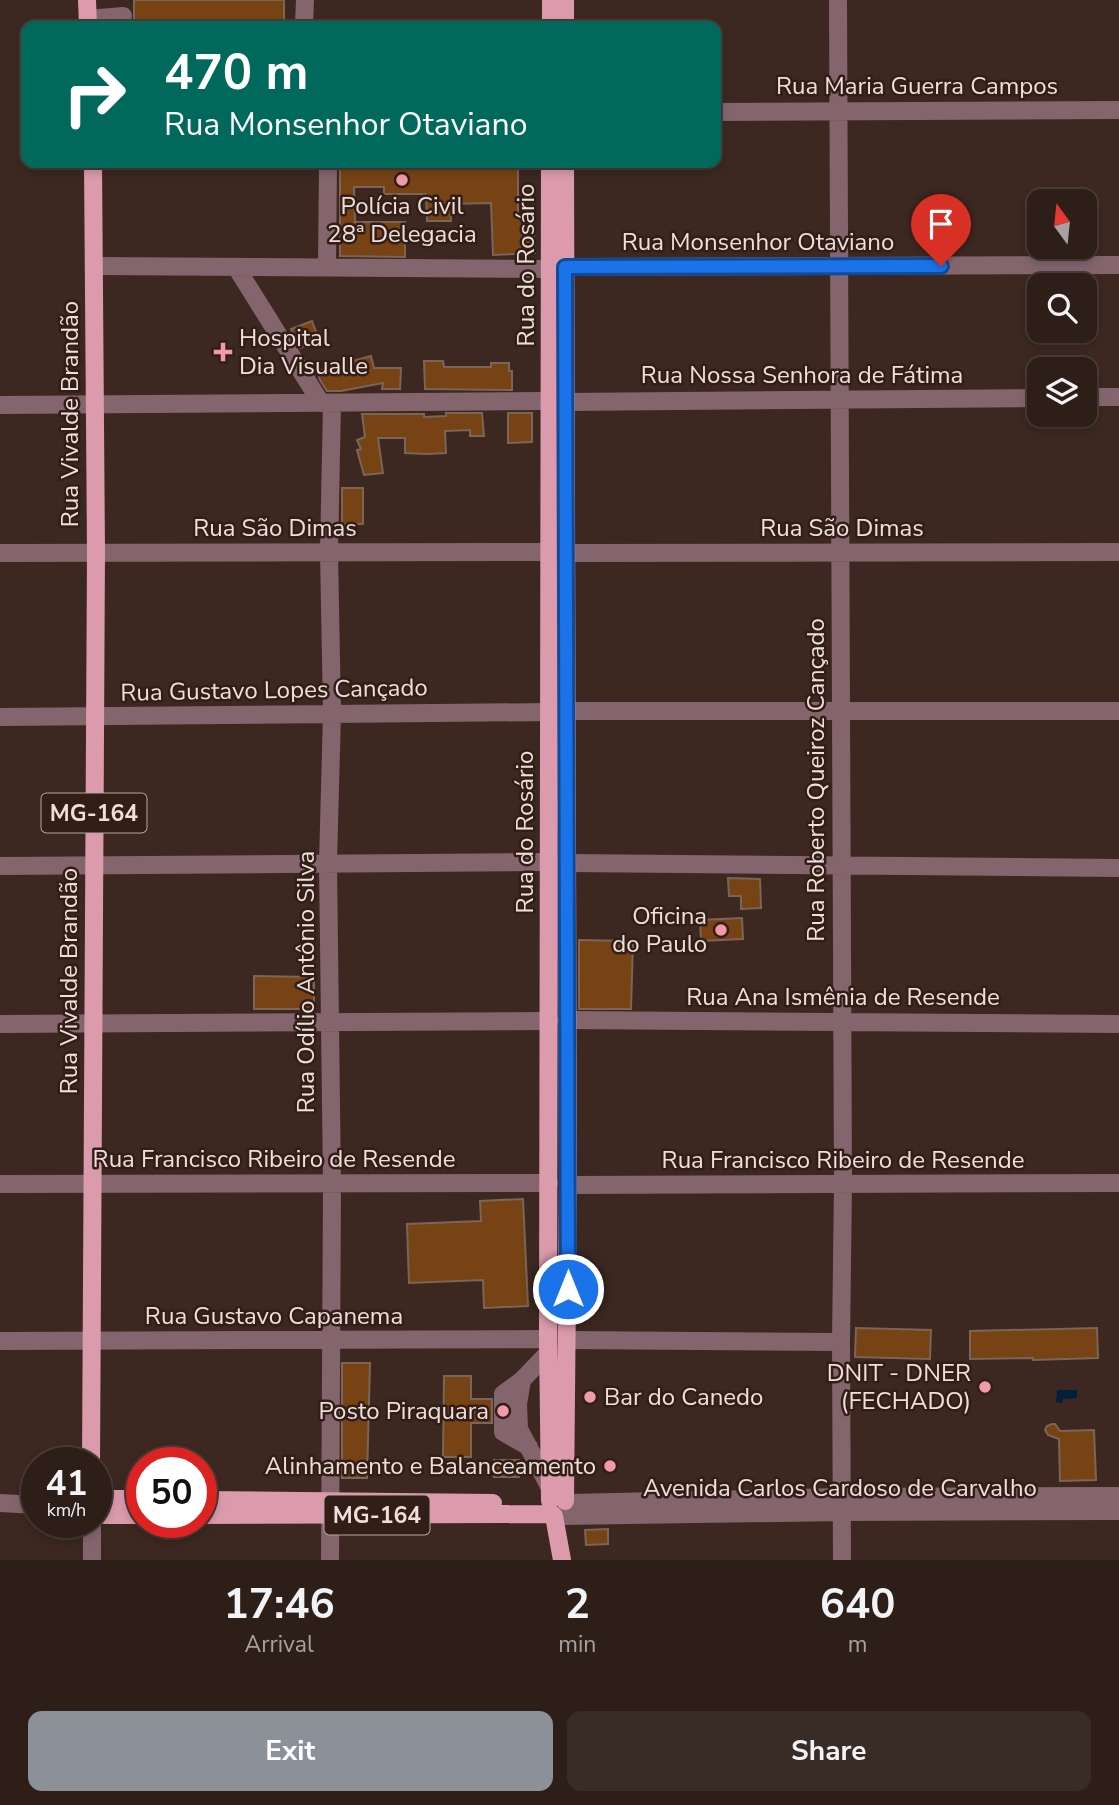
<!DOCTYPE html>
<html lang="en">
<head>
<meta charset="utf-8">
<style>
  :root { --surface:#2d1e18; --page:#392b25; --text:#f1f3f6; --muted:#a7a2a2; --line:#483c37; --accent:#8c9099 }
  body { margin:0; font-family:"Nunito Sans",sans-serif; background:var(--page); color:var(--text); height:100vh; display:flex; flex-direction:column; font-size:26px; white-space:nowrap }
  * { box-sizing:border-box; margin:0 }
  p { font-size:23px; color:var(--muted) }
  .icon { flex:none; width:38px; height:38px; fill:none; stroke:currentColor; stroke-width:2; stroke-linecap:round; stroke-linejoin:round }
  .map { position:relative; height:1560px; overflow:hidden }
  .panel { display:flex; flex-direction:column; background:var(--surface); flex:1 }
  .panel>* { flex:none }
  .banner { position:absolute; left:21px; top:21px; width:700px; height:147px; border-radius:14px; box-shadow:0 4px 10px #0003,0 0 0 2px var(--line); background:#00695c; color:#fff; overflow:hidden }
  .needle { width:46px; rotate:345deg }
  .fabs { position:absolute; left:1027px; top:189px; display:grid; gap:14px }
  .fabs a { display:grid; place-items:center; width:70px; height:70px; border-radius:14px; background:var(--surface); box-shadow:0 4px 10px #0003,0 0 0 2px var(--line); font-size:35px }
  .speed { position:absolute; left:21px; top:1447px; display:flex; gap:14px; font-size:35px; font-weight:700; text-align:center }
  .speed>* { display:grid; place-content:center; width:91px; height:91px; border-radius:50%; background:var(--surface); box-shadow:0 4px 10px #0003,0 0 0 2px var(--line); line-height:1 }
  .speed small { font-size:18px; font-weight:400 }
  .speed .limit { border:10px solid #d22; background:#fff; color:#111 }
  .pin { position:absolute; display:grid; place-items:center; width:60px; height:60px; color:#fff; margin:-72px -30px; border-radius:50% 50% 50% 0; rotate:-45deg; box-shadow:0 0 7px #0007 }
  .pin .icon { rotate:45deg }
  .me { position:absolute; width:77px; margin:-38px; rotate:0deg; stroke-linejoin:round; filter:drop-shadow(0 0 5px #0008) }
  .turn { display:flex; align-items:center; gap:24px; height:147px; padding:0 28px; font-size:32px }
  .turn .icon { width:91px; height:91px; stroke-width:2.5 }
  .turn b { display:block; font-size:49px; line-height:60px }
  .eta { display:flex; justify-content:space-evenly; align-items:center; height:119px; text-align:center }
  .eta b { font-size:42px; font-weight:700; line-height:49px }
  .primary-button { display:flex; gap:14px; margin-top:auto; padding:14px 28px }
  .primary-button a { flex:1; height:80px; border-radius:14px; background:var(--accent); color:#fff; font-size:28px; font-weight:700; line-height:80px; text-align:center }
  .primary-button a+a { background:var(--page); color:var(--text) }
  .map>svg:first-child { display:block }
  .water { fill:#022137 }
  .building { fill:#774214; stroke:#7a6557; stroke-width:2 }
  .lines { fill:none; stroke-linecap:round; stroke-linejoin:round }
  .minor { stroke:#84656d; stroke-width:18 }
  .major { stroke:#db9bac; stroke-width:18 }
  .route-casing { stroke:#114b97; stroke-width:18 }
  .route { stroke:#1a73e8; stroke-width:12 }
  .poi-dot { fill:#f39aaa; stroke:#321e17; stroke-width:2.5 }
  .labels { text-anchor:middle; dominant-baseline:central; stroke-width:5; stroke-linejoin:round; paint-order:stroke }
  .shield { fill:#321e17; stroke:#b5a5a0; stroke-width:2 }
  .shield-label { font-size:23px; font-weight:bold; fill:#eddfda }
  .street-label { font-size:24px; fill:#eddfda; stroke:#321e17 }
  .poi-label { font-size:24px; fill:#eddfda; stroke:#321e17; text-anchor:end }
</style>
</head>
<body>
<div class="map">
<svg width="1119" height="1560" viewBox="0 0 1119 1560">
  <rect width="100%" height="100%" fill="#3c2820"/>
  <path class="water" d="M 1057,1390 L 1077,1390 L 1077,1398 L 1063,1399 L 1062,1403 L 1056,1402 Z"/>
  <path class="building" d="M 134,0 L 284,0 L 284,26 L 134,26 Z
    M 340,163 L 518,163 L 518,219 L 533,218 L 535,253 L 493,255 L 491,203 L 450,204 L 451,221 L 427,221 L 426,194 L 384,194 L 384,187 L 354,187 L 355,222 L 405,222 L 405,257 L 340,256 Z
    M 312,321 L 319,340 L 300,348 L 291,329 Z
    M 371,356 L 374,368 L 401,368 L 400,389 L 382,389 L 383,383 L 341,391 L 327,391 L 320,380 L 317,371 Z
    M 424,361 L 443,361 L 444,367 L 491,367 L 491,363 L 509,363 L 509,371 L 512,371 L 512,390 L 425,389 Z
    M 446,413 L 482,413 L 484,436 L 470,436 L 470,430 L 445,431 L 446,453 L 427,454 L 405,453 L 405,438 L 378,438 L 383,473 L 364,475 L 357,450 L 361,449 L 357,440 L 365,437 L 362,414 L 424,414 L 424,417 L 446,416 Z
    M 508,413 L 532,413 L 532,442 L 508,443 Z
    M 342,488 L 363,488 L 363,524 L 342,524 Z
    M 728,878 L 760,879 L 761,908 L 741,909 L 741,896 L 729,896 Z
    M 742,918 L 743,939 L 701,941 L 700,920 Z
    M 579,940 L 633,941 L 631,1009 L 579,1009 Z
    M 254,976 L 314,977 L 314,1009 L 254,1009 Z
    M 523,1199 L 528,1306 L 484,1308 L 483,1280 L 409,1283 L 407,1224 L 481,1221 L 480,1201 Z
    M 856,1328 L 931,1330 L 930,1359 L 855,1357 Z
    M 1097,1328 L 1098,1358 L 1033,1360 L 1033,1358 L 970,1359 L 970,1331 Z
    M 342,1363 L 370,1363 L 367,1478 L 342,1478 Z
    M 444,1376 L 471,1376 L 471,1399 L 492,1399 L 492,1423 L 471,1423 L 471,1457 L 443,1457 Z
    M 1052,1424 L 1055,1424 L 1060,1431 L 1094,1430 L 1096,1480 L 1060,1481 L 1059,1439 L 1048,1435 L 1045,1430 L 1047,1426 Z
    M 494,1460 L 519,1460 L 519,1477 L 494,1477 Z
    M 608,1529 L 608,1544 L 586,1545 L 585,1530 Z"/>
  <g class="lines">
    <path class="minor" d="M 838,0 L 843,1184 L 841,1342 L 842,1560
      M 88,19 L 123,16
      M 304,26 L 305,0
      M 716,112 L 1119,110
      M 94,266 L 550,269
      M 236,267 L 321,403
      M 327,267 L 328,163
      M 565,267 L 1119,265
      M 1085,397 L 1119,397
      M 566,402 L 1040,398
      M 0,405 L 550,401
      M 0,553 L 550,552
      M 566,553 L 1119,552
      M 566,711 L 1119,711
      M 0,717 L 550,712
      M 567,863 L 1119,868
      M 0,866 L 549,862
      M 567,1020 L 1119,1024
      M 0,1024 L 549,1021
      M 0,1184 L 549,1183
      M 568,1185 L 1119,1183
      M 567,1340 L 841,1342
      M 0,1341 L 548,1339
      M 548,1353 L 522,1380 L 518,1404 L 519,1429 L 549,1486
      M 522,1380 L 503,1394 L 503,1432 L 529,1447
      M 0,1503 L 37,1505
      M 567,1503 L 842,1497 L 1119,1496
      M 561,1516 L 842,1512 L 1119,1511
      M 92,1522 L 92,1560
      M 330,1560 L 332,1184 L 328,863 L 332,713 L 329,553 L 332,403"/>
    <path class="major" d="M 87,0 L 88,26
      M 551,26 L 551,0
      M 565,26 L 565,0
      M 565,163 L 568,1185 L 565,1501
      M 91,1463 L 96,553 L 93,163
      M 96,1499 L 142,1499
      M 201,1500 L 493,1503
      M 550,1501 L 548,1339 L 550,163
      M 96,1515 L 142,1515
      M 201,1515 L 552,1514
      M 554,1516 L 562,1560"/>
  </g>
  <g class="lines">
    <g class="route-casing">
      <path id="route" d="M 568,1289 L 565,267 L 941,266"/>
    </g>
    <use href="#route" class="route"/>
  </g>
  <g class="poi-dot">
    <circle cx="402" cy="180" r="7"/>
    <path d="M219.5 341.5h7v7h7v7h-7v7h-7v-7h-7v-7h7z"/>
    <circle cx="721" cy="930" r="7"/>
    <circle cx="985" cy="1387" r="7"/>
    <circle cx="590" cy="1397" r="7"/>
    <circle cx="503" cy="1411" r="7"/>
    <circle cx="610" cy="1466" r="7"/>
  </g>
  <g class="labels">
    <g class="shield">
      <rect x="41.5" y="793.5" width="105" height="39" rx="5"/>
      <rect x="324.5" y="1495.5" width="105" height="39" rx="5"/>
    </g>
    <g class="shield-label">
      <text x="94" y="813">MG-164</text>
      <text x="377" y="1515">MG-164</text>
    </g>
    <g class="street-label">
      <text x="917" y="86">Rua Maria Guerra Campos</text>
      <text x="758" y="242">Rua Monsenhor Otaviano</text>
      <text transform="translate(526 265) rotate(-90)">Rua do Rosário</text>
      <text x="802" y="375">Rua Nossa Senhora de Fátima</text>
      <text transform="translate(70 414) rotate(-90)">Rua Vivalde Brandão</text>
      <text x="275" y="528">Rua São Dimas</text>
      <text x="842" y="528">Rua São Dimas</text>
      <text transform="translate(274 690) rotate(-1)">Rua Gustavo Lopes Cançado</text>
      <text transform="translate(816 780) rotate(-90)">Rua Roberto Queiroz Cançado</text>
      <text transform="translate(525 832) rotate(-90)">Rua do Rosário</text>
      <text transform="translate(69 981) rotate(-90)">Rua Vivalde Brandão</text>
      <text transform="translate(306 982) rotate(-90)">Rua Odílio Antônio Silva</text>
      <text x="843" y="997">Rua Ana Ismênia de Resende</text>
      <text x="274" y="1159">Rua Francisco Ribeiro de Resende</text>
      <text x="843" y="1160">Rua Francisco Ribeiro de Resende</text>
      <text x="274" y="1316">Rua Gustavo Capanema</text>
      <text x="840" y="1488">Avenida Carlos Cardoso de Carvalho</text>
    </g>
    <g class="poi-label">
      <text x="402" y="206" text-anchor="middle">Polícia Civil<tspan x="402" dy="28">28ª Delegacia</tspan></text>
      <text x="239" y="338" text-anchor="start">Hospital<tspan x="239" dy="28">Dia Visualle</tspan></text>
      <text x="707" y="916">Oficina<tspan x="707" dy="28">do Paulo</tspan></text>
      <text x="971" y="1373">DNIT - DNER<tspan x="971" dy="28">(FECHADO)</tspan></text>
      <text x="604" y="1397" text-anchor="start">Bar do Canedo</text>
      <text x="489" y="1411">Posto Piraquara</text>
      <text x="596" y="1466">Alinhamento e Balanceamento</text>
    </g>
  </g>
</svg>
<div class="fabs">
<a><svg class="needle" viewBox="-14 -14 28 28"><path d="M0-13l5 13h-10z" fill="#e53935"/><path d="M0 13l5-13h-10z" fill="#a7a2a2"/></svg></a>
<a><svg class="icon" aria-label="search" viewBox="0 0 24 24"><circle cx="10" cy="10" r="6"/><path d="M15 15l6 6"/></svg></a>
<a><svg class="icon" aria-label="layers" viewBox="0 0 24 24"><path d="M12 4l9 5-9 5-9-5zM3 14l9 5 9-5"/></svg></a>
</div>
<div class="speed"><div>41<small>km/h</small></div><div class="limit">50</div></div>
<div class="pin" style="left:941px;top:266px;background:#d93025"><svg class="icon" aria-label="arrive" viewBox="0 0 24 24"><path d="M6 21V4h12l-3 4 3 4H6"/></svg></div>
<svg class="me" style="left:568px;top:1289px" viewBox="-20 -20 40 40"><circle r="17" fill="#1a73e8" stroke="#fff" stroke-width="3"/><path d="M0-11L8 9 0 5-8 9z" fill="#fff"/></svg>
<div class="banner">
<div class="turn"><svg class="icon" aria-label="right" viewBox="0 0 24 24"><path d="M7 20v-9h11M14 6l5 5-5 5"/></svg><div><b>470 m</b>Rua Monsenhor Otaviano</div></div>
</div>
</div>
<section class="panel">
<div class="eta">
<div><b>17:46</b><p>Arrival</p></div>
<div><b>2</b><p>min</p></div>
<div><b>640</b><p>m</p></div>
</div>
<div class="primary-button"><a>Exit</a><a>Share</a></div>
</section>
</body>
</html>
